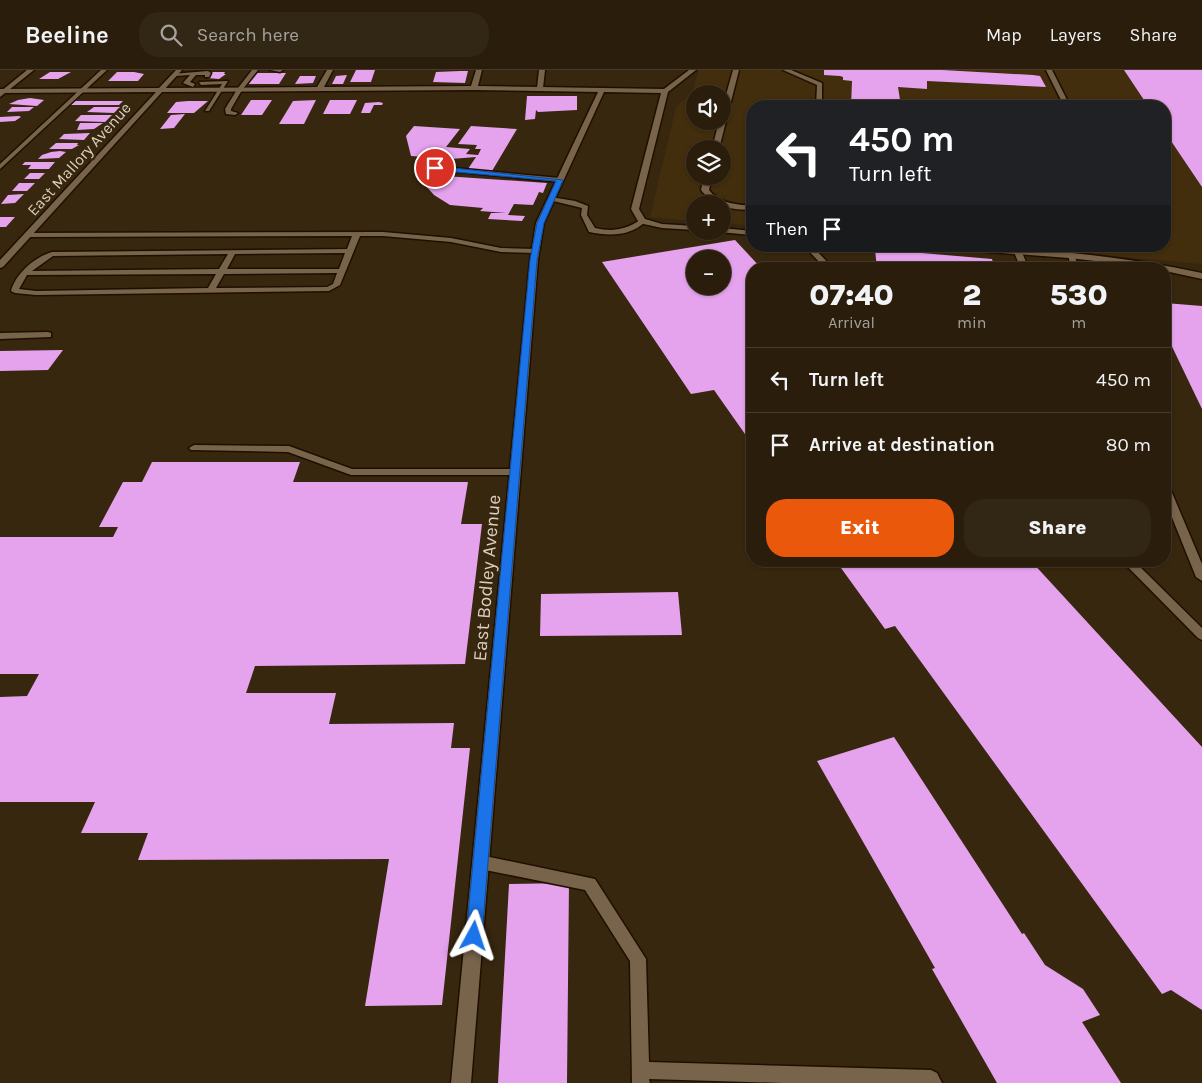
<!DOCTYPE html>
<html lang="en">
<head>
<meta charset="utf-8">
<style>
  :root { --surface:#2a1d0b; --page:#322614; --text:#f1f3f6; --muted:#a5a29d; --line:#463b2c; --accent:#ea580c }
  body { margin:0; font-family:Karla,sans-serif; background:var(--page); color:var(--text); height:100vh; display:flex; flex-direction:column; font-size:19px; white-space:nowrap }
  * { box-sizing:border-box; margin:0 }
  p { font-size:16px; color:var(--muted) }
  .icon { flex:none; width:28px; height:28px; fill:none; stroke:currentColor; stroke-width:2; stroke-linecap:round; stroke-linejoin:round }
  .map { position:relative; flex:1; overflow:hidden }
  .panel { position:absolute; left:746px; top:192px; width:425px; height:305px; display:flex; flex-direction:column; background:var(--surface); border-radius:20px; box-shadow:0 1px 4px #0004,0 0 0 1px var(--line) }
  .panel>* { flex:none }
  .guide { position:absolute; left:746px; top:30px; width:425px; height:152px; border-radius:20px; box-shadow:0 1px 4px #0004,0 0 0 1px var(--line); background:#202124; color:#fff; overflow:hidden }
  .fabs { position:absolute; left:686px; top:15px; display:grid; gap:10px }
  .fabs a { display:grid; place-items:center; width:45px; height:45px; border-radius:50%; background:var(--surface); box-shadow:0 1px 4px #0004,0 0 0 1px var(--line); font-size:25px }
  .pin { position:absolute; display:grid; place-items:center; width:42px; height:42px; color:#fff; margin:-21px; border:2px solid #fff; border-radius:50%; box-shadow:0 1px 5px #0007 }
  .me { position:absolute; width:55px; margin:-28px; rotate:5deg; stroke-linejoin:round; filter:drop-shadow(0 0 4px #0008) }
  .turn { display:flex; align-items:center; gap:18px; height:105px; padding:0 20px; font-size:22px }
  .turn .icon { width:65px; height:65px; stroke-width:2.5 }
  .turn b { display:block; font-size:35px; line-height:42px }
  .then { display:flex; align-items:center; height:48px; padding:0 20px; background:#0003; gap:10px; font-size:19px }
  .eta { display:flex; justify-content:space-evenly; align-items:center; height:85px; text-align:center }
  .eta b { font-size:30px; font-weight:800; line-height:35px }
  .button { display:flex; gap:10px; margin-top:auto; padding:10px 20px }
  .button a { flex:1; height:58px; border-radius:20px; background:var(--accent); color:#fff; font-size:20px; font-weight:800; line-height:58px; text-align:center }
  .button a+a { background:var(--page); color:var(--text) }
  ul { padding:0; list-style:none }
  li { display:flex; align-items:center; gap:15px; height:65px; padding:0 20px; border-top:1px solid var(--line) }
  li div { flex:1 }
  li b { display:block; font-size:19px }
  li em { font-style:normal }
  header { display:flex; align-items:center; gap:30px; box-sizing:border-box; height:70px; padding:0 25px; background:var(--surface); border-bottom:1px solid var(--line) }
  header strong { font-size:24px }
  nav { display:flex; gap:28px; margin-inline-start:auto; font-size:18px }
  .search { width:350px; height:45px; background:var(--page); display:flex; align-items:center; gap:12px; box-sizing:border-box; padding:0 18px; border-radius:20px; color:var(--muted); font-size:19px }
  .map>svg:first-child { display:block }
  .built { fill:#422d0d; fill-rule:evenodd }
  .building { fill:#e5a2ed; fill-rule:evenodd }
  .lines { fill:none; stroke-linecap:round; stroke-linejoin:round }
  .lane-casing { stroke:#1f0f00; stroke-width:3 }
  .street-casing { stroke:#1f0f00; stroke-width:3 }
  .secondary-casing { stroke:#1f0f00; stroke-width:3 }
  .lane { fill:#78644b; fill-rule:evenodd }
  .street { fill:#78644b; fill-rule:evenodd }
  .secondary { fill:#78644b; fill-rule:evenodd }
  .route { fill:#1a73e8; stroke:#114b97 }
  .labels { text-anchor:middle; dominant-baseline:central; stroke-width:5; stroke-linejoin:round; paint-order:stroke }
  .far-street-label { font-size:16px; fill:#dacfc1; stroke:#38270f }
  .street-label { font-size:19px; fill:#dacfc1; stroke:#38270f }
</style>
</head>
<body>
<header>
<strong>Beeline</strong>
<div class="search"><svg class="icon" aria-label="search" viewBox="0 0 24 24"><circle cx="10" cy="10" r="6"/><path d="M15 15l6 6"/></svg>Search here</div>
<nav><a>Map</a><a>Layers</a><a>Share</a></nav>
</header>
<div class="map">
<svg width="1202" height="1013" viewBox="0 0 1202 1013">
  <rect width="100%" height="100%" fill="#38270f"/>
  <path class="built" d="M 699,0 L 1202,0 L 1202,194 L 995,176 L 1165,176 L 1165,36 L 752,36 L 752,156 L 723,153 L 722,134 L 695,134 L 695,151 L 650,147 L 676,37 L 692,22 ZM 695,24 L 722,24 L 722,51 L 695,51 ZM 695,79 L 722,79 L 722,106 L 695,106 Z"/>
  <path class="building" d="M 356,0 L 375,0 L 371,12 L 350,12 Z
    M 824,0 L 942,0 L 1033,5 L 1040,6 L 1046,17 L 927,11 L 927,19 L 898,17 L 901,36 L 851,36 L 852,11 L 843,10 L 843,7 L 840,6 L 824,5 Z
    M 1124,0 L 1202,0 L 1202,117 L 1165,62 L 1165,36 L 1148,36 Z
    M 460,1 L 468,1 L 465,13 L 433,12 L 436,2 Z
    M 50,2 L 71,2 L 58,9 L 39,9 Z
    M 117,2 L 134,2 L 144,4 L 138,11 L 108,11 Z
    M 212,2 L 225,2 L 224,4 L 226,4 L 219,9 L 207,8 Z
    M 254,3 L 286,3 L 279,14 L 247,14 Z
    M 347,5 L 343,14 L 332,14 L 336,6 Z
    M 300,6 L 316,6 L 313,13 L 295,14 Z
    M 527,26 L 577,26 L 577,40 L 538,42 L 536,40 L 535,49 L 525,50 Z
    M 30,28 L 44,30 L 37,36 L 9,34 L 18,30 Z
    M 251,30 L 272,30 L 262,45 L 241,45 Z
    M 316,30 L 304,54 L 279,54 L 293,31 Z
    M 330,30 L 357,30 L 350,44 L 323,44 Z
    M 74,31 L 123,31 L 119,35 L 70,35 Z
    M 188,31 L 208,31 L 194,43 L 167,43 L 176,32 Z
    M 379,32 L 383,33 L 382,35 L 374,35 L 370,43 L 361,43 L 365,33 Z
    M 12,37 L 34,37 L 29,41 L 7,42 Z
    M 94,37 L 120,37 L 114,43 L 87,42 Z
    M 185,44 L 174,58 L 160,59 L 171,45 Z
    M 81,45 L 112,45 L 105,52 L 75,51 Z
    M 0,47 L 19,46 L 21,47 L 15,51 L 0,52 Z
    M 80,53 L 103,53 L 94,59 L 77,60 Z
    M 414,56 L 460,59 L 446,77 L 470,79 L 466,84 L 478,85 L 481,79 L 475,79 L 477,75 L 458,74 L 471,56 L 517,59 L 492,101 L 468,99 L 476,87 L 451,89 L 411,86 L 406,66 Z
    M 90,63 L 84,70 L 59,69 L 64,64 Z
    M 56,73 L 78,73 L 77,75 L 79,75 L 72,79 L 49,79 Z
    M 51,82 L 60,81 L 66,82 L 59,88 L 38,89 L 42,85 Z
    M 25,92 L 55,92 L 49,99 L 28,99 L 31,95 L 22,95 Z
    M 30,103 L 45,103 L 39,109 L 24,109 Z
    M 430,105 L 547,113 L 543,123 L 539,122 L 533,135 L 514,134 L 508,145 L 525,146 L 522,151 L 488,149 L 491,143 L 506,143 L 480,141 L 483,138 L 450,135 L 434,125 L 425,115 Z
    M 19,113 L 35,113 L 27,121 L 12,121 Z
    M 24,124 L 15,133 L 1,134 L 8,125 Z
    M 0,147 L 15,147 L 6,157 L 0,157 Z
    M 735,170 L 762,199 L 752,199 L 752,374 L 714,320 L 691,324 L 602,192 ZM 695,189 L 722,189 L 722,216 L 695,216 Z
    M 875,179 L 992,189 L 995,199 L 877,199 Z
    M 1165,233 L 1202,236 L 1202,339 L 1165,262 Z
    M 63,280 L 48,300 L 0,301 L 0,281 Z
    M 152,392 L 300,392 L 293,412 L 468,412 L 461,454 L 482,454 L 465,594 L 255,596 L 246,623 L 336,623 L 329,654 L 454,653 L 451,678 L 470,678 L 442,935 L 365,936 L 389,789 L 138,790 L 148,763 L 81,763 L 95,732 L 0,732 L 0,627 L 27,626 L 39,604 L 0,604 L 0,467 L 113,467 L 118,457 L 99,457 L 123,412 L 142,412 Z
    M 836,491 L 1031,491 L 1202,677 L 1202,940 L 1171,920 L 1162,924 L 895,556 L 885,559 Z
    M 678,522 L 682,565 L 540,566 L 541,524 Z
    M 894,667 L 1022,864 L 1024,863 L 1045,895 L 1083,919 L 1100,945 L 1082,952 L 1121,1013 L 997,1013 L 932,899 L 935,898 L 817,691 Z
    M 569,813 L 567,1013 L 498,1013 L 509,814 Z"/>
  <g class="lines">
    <g class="lane-casing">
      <path id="lane" d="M 101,0 L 107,0 L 0,99 L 0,94 Z
        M 252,0 L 258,0 L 242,20 L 231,39 L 231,41 L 238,43 L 235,45 L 226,44 L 225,39 L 238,18 Z
        M 270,0 L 283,0 L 280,2 Z
        M 539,0 L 545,0 L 543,18 L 540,20 L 537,18 Z
        M 783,0 L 791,0 L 822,13 L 822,36 L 816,36 L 817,15 Z
        M 208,1 L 211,3 L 209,7 L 205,7 L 205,5 L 196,5 L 190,12 L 195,14 L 193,17 L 183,13 L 190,5 L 175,6 L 172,4 Z
        M 228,11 L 209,41 L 205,41 L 222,14 L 201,15 L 199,12 Z
        M 420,95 L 560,108 L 563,110 L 560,112 L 418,98 L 417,97 Z
        M 551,127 L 575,131 L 588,136 L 587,145 L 595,158 C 612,162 625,160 640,150 L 646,151 C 630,167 609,166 589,162 L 581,145 L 582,138 L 549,130 L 549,128 Z
        M 383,162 L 451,168 L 501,178 L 535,179 L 539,181 L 535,183 L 501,182 L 451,172 L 383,166 L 360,166 L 340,215 L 329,221 L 36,225 L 15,223 L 11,221 C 16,203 35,187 52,182 L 347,179 L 352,166 L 25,167 L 24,165 L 28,163 ZM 345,183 L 339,199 L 227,199 L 235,184 ZM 228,184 L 219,199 L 32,201 L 53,186 ZM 337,203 L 333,214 L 327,217 L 216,218 L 224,204 ZM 216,204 L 208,218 L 36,221 L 19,219 L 27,205 Z
        M 804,176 L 812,176 L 834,199 L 826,199 Z
        M 1015,180 L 1021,180 L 1029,199 L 1021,199 L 1014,182 Z
        M 1068,184 L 1074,184 L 1079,199 L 1071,199 Z
        M 48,262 L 51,263 L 51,267 L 0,269 L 0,263 Z
        M 194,375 L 289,376 L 352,399 L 515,399 L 520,402 L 515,405 L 351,405 L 288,382 L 191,380 L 189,378 Z
        M 1165,415 L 1170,418 L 1202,494 L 1202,511 L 1196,507 L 1165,430 Z
        M 1122,491 L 1134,491 L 1202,558 L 1202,570 L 1198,568 Z
        M 480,785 L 595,809 L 646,889 L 649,992 L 931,1000 L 937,1003 L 942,1013 L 784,1013 L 649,1009 L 650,1013 L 632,1013 L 630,891 L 585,820 L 480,799 L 475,797 L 473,792 L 475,787 Z"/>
    </g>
    <g class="street-casing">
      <path id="street" d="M 27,0 L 34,0 L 0,27 L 0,22 Z
        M 327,0 L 333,0 L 324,17 L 471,16 L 476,0 L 482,0 L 478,16 L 664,19 L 689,0 L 696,0 L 668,22 L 639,139 L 645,149 L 662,154 L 695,156 L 695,160 L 662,158 L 639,153 L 631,139 L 661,23 L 604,22 L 544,153 L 538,190 L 471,1013 L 451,1013 L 530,190 L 536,153 L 598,22 L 474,20 L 161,22 L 158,20 L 161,18 L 317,17 Z
        M 733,0 L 739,0 L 719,79 L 712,79 L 719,51 L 722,51 L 722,39 Z
        M 1046,0 L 1052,0 L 1070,36 L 1064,36 Z
        M 704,106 L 712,106 L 709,120 C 720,134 736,134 752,136 L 752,140 C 732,140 714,137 701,120 Z
        M 722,158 L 752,161 L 752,165 L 719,162 L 722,161 Z
        M 930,176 C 1021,176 1113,184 1202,203 L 1202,209 L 1165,201 L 1165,199 L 1069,188 L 934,178 Z"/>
    </g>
    <g class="secondary-casing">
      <path id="secondary" d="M 176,0 L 182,0 L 3,197 L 0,198 L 0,190 L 156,22 L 0,23 L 0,19 L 159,18 Z"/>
    </g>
    <use href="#lane" class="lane"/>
    <use href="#street" class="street"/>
    <use href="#secondary" class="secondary"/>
  </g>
  <path class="route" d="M 435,96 L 563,110 L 544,153 L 537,190 L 482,866 L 479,871 L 474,873 L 468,871 L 466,866 L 530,190 L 537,153 L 556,111 L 433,100 Z"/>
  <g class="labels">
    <g class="far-street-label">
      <text transform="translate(79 89) rotate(-48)">East Mallory Avenue</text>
    </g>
    <g class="street-label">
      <text transform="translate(487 508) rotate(-85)">East Bodley Avenue</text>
    </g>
  </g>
</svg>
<div class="fabs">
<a><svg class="icon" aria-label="sound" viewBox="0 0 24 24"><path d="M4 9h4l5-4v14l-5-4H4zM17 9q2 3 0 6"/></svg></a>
<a><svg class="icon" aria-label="layers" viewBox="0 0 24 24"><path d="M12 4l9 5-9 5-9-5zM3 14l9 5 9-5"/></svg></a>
<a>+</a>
<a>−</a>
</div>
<div class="pin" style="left:435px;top:98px;background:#d93025"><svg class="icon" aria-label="arrive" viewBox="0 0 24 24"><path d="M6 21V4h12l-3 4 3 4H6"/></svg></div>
<svg class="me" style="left:474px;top:866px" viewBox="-20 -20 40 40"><path d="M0-17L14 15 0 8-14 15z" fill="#1a73e8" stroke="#fff" stroke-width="4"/></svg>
<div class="guide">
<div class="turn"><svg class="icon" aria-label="left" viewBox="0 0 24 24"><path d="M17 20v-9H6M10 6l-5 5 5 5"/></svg><div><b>450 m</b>Turn left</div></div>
<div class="then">Then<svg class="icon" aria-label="arrive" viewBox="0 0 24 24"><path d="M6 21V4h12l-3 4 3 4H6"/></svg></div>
</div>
<section class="panel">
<div class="eta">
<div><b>07:40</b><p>Arrival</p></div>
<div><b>2</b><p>min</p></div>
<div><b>530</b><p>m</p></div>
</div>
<ul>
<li><svg class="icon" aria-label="left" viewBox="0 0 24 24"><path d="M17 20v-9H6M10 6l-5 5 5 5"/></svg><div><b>Turn left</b></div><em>450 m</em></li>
<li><svg class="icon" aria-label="arrive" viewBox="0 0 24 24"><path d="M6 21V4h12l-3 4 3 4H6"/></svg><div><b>Arrive at destination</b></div><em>80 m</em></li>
</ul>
<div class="button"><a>Exit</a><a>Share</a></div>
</section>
</div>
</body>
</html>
